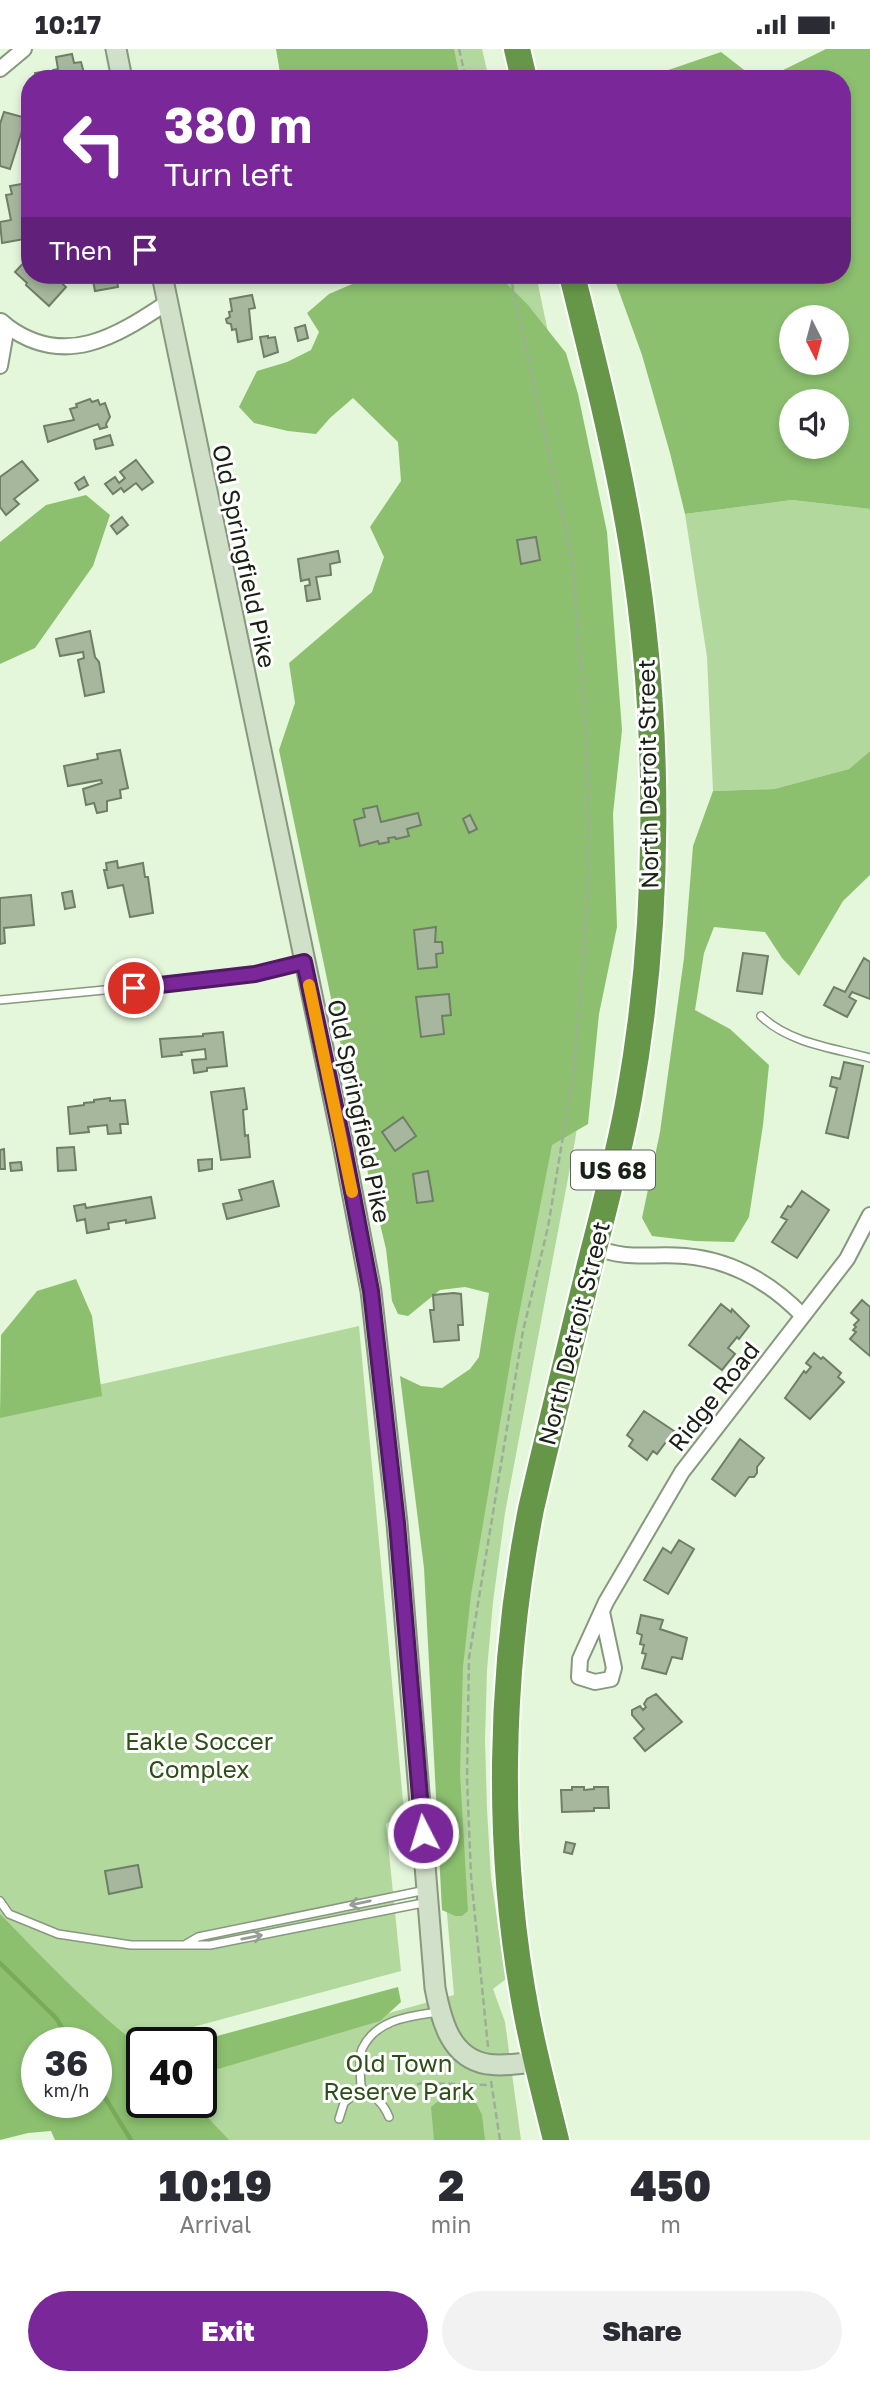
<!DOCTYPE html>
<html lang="en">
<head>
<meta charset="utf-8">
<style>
  :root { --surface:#fff; --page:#f2f2f3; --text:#2b2b33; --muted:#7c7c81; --accent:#7a2899 }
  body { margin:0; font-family:"Golos Text",sans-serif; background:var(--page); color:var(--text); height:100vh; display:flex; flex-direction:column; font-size:26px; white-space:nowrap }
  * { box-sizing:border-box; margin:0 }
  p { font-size:23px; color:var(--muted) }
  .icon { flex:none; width:38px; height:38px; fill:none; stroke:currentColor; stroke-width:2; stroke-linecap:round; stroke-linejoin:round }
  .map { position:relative; height:2091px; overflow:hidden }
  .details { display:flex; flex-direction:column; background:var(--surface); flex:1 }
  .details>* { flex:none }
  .top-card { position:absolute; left:21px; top:21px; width:830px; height:214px; border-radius:28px; box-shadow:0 4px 10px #0003; background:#7a2899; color:#fff; overflow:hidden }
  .needle { width:46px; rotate:174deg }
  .tools { position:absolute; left:779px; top:256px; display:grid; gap:14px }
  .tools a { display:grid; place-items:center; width:70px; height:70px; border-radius:50%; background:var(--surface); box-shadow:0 4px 10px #0003; font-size:35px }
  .speed { position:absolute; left:21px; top:1978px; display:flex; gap:14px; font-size:35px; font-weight:700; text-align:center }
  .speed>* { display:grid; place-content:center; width:91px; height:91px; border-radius:50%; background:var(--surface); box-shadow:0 4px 10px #0003; line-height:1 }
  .speed small { font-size:18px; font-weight:400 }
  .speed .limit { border:4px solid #111; border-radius:10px; background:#fff; color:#111 }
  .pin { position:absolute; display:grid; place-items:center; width:60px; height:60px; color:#fff; margin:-30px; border:4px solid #fff; border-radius:50%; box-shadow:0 2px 7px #0007 }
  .me { position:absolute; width:77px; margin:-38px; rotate:355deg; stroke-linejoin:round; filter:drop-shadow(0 0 5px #0008) }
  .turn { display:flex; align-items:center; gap:24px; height:147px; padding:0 28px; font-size:32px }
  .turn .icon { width:91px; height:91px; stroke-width:2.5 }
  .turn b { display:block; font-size:49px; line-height:60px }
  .then { display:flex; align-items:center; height:66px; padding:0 28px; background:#0003; gap:14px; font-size:26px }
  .eta { display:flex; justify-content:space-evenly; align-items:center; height:119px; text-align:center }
  .eta b { font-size:42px; font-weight:800; line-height:49px }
  .primary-button { display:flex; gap:14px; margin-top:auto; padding:14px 28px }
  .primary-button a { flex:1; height:80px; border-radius:42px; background:var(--accent); color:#fff; font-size:28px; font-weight:800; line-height:80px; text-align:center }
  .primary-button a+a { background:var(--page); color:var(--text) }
  .status { display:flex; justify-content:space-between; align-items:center; height:49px; padding:0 35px; background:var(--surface); direction:ltr }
  .status svg { height:19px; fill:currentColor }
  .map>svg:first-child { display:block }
  .green { fill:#b2d89e }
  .forest { fill:#8cc06f; fill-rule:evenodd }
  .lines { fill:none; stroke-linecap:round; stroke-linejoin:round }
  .stream { stroke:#78aa5a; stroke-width:4.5 }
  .building { fill:#a6b79d; stroke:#6e7f66; stroke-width:2 }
  .lane-casing { stroke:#87987e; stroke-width:10 }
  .street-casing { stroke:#87987e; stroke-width:18 }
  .secondary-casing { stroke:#87987e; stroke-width:23 }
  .highway-casing { stroke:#fff; stroke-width:30 }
  .path { stroke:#9ead97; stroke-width:2.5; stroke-dasharray:7 3.5; stroke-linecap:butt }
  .lane { stroke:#fff; stroke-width:7 }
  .street { stroke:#fff; stroke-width:14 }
  .secondary { stroke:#d1e0c8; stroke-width:19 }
  .highway { stroke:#669748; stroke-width:26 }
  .oneway { stroke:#989b96 }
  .route-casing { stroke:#4f1a63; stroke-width:18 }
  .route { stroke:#7a2899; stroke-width:12 }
  .slow { stroke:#f59e0b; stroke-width:12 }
  .labels { text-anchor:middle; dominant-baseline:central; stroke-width:6; stroke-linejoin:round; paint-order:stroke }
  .shield { fill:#fff; stroke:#5e635c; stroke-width:2 }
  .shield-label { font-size:23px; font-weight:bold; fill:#192016 }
  .street-label { font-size:24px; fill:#192016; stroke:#fff }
  .park-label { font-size:24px; fill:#2d4e16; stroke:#fff }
</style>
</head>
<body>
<div class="status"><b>10:17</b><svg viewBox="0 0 49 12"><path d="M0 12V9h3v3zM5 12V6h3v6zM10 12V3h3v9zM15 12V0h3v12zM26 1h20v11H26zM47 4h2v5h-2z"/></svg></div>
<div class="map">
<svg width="870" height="2091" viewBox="0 0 870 2091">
  <rect width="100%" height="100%" fill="#e4f7db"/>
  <path class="green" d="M 434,0 L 482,0 L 489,30 L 441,30 Z
    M 489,226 L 536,226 L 561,345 L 596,951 L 575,1092 L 505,1464 L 493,1553 L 487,1621 L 485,1691 L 487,1760 L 491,1829 L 506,1930 L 493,1940 L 505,1973 L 521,2091 L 104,2091 L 96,2053 L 201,2053 L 201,2016 L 454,1946 L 438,1760 L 521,1132 Z
    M 792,451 L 870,460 L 870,702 L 849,720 L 774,740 L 713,742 L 707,608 L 685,465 Z
    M 359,1277 L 404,1763 L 386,1775 L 401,1922 L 104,2002 L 0,1893 L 0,1358 Z"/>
  <path class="forest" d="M 276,0 L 454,0 L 460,30 L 281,30 Z
    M 826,0 L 870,0 L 870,460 L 792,451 L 685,465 L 670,404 L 642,306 L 613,226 L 842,226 L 842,30 L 642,30 L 721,3 L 752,27 L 771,27 ZM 791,268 L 836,268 L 836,313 L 791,313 ZM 791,352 L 836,352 L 836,397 L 791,397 Z
    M 373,226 L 503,226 L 505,233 L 528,256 L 566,304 L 578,345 L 607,483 L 622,681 L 613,765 L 617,878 L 599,965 L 588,1075 L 552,1096 L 514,1291 L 471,1546 L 463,1618 L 460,1724 L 468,1862 L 462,1867 L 455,1867 L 442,1861 L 424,1519 L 400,1327 L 421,1337 L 442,1339 L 470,1320 L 479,1308 L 489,1244 L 465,1238 L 440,1241 L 408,1267 L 398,1265 L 392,1252 L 386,1200 L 366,1116 L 279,701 L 295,654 L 289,614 L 372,543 L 384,508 L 370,478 L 401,432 L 398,393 L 353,349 L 330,369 L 316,385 L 288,382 L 254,374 L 239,358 L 257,322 L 287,313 L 311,301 L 319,283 L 307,264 L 329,245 Z
    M 86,446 L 110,466 L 93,517 L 35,599 L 0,615 L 0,493 L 46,456 Z
    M 870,702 L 870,826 L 843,852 L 799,927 L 782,909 L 765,883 L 714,878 L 704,904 L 695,961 L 730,980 L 769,1016 L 763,1076 L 749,1168 L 734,1193 L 695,1192 L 652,1187 L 642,1169 L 660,1083 L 684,909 L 693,797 L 713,742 L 774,740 L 849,720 Z
    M 76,1230 L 92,1267 L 102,1347 L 0,1369 L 1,1286 L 37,1242 Z
    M 0,1865 C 46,1912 90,1959 142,1999 L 142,2053 L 193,2053 L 229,2091 L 55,2091 L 51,2082 L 28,2084 L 0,2091 ZM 96,1993 L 96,2053 L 37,2053 L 37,1993 Z
    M 398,1938 L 401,1953 L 380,1972 L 201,2025 L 201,1993 L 195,1993 Z
    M 449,2043 L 474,2049 L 482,2066 L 485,2091 L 434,2091 L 431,2058 Z"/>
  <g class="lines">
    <path class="stream" d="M 0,1914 L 56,1969 L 71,1993
      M 96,2034 L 131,2091"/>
  </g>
  <path class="building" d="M 72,5 L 74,14 L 81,13 L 84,24 L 76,25 L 77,29 L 36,30 L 35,24 L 48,22 L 49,26 L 53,25 L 53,21 L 58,20 L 56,8 Z
    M 203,24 L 204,30 L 181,30 L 181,29 Z
    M 4,63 L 26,69 L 10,120 L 0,117 L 0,75 Z
    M 22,135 L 24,143 L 30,142 L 30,189 L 2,194 L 0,173 L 11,171 L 6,146 L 12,145 L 10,137 Z
    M 30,207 L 30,226 L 63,226 L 58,231 L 66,238 L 49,257 L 26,236 L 27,234 L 15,223 Z
    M 92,226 L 116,226 L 118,238 L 95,242 Z
    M 252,246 L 255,259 L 249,260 L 252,290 L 238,293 L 236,280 L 232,281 L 231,275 L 227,274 L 226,270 L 230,268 L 229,263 L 232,262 L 230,250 Z
    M 305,276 L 308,289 L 298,292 L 295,279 Z
    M 268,287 L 268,289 L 275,288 L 278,303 L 264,308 L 260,288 Z
    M 90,350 L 92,353 L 98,351 L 100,356 L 105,354 L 110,368 L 106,375 L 107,378 L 100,380 L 98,375 L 48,393 L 44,377 L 74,371 L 70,360 L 77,358 L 76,355 Z
    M 110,386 L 113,396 L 96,400 L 94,391 Z
    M 136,411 L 153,433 L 142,441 L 136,434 L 124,443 L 121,439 L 113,445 L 105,435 L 115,428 L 119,434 L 125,429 L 120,423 Z
    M 22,412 L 38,431 L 14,450 L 19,455 L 6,466 L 0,458 L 0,428 Z
    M 84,428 L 88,436 L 79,441 L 75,434 Z
    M 122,468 L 128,476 L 117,485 L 111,477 Z
    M 536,488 L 540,511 L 521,515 L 517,491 Z
    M 338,502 L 340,513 L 330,515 L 331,526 L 316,528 L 320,550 L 307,552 L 305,537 L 310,536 L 309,530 L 301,532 L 298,510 Z
    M 90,582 L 95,608 L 99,613 L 104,643 L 85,647 L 78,611 L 84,609 L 83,603 L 60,607 L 56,590 Z
    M 120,701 L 128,739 L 120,741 L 121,749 L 107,752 L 107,762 L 97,764 L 94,754 L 86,756 L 83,740 L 102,734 L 101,731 L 68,737 L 64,717 L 98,710 L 97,705 Z
    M 377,757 L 381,773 L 418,764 L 421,776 L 407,780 L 409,787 L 396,790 L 395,788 L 388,789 L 389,793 L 379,795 L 378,792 L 360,797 L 354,771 L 365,768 L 363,760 Z
    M 470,766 L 477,780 L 469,784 L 463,770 Z
    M 117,812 L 118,819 L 143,814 L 145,828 L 148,828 L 153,864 L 130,868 L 123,836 L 108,839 L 104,821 L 107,821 L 106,814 Z
    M 72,842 L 75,858 L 65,860 L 62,844 Z
    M 31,846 L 34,876 L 4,879 L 5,894 L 0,895 L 0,849 Z
    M 436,878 L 435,893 L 442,893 L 443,904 L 436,905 L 437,918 L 418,920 L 414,881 Z
    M 743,904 L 768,907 L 762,945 L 737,942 Z
    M 864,909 L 870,913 L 870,950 L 852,943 L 849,948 L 856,952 L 847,968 L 824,956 L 834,938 L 845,943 Z
    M 449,945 L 451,966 L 442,967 L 444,985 L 421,988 L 416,948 Z
    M 223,983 L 227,1017 L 207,1019 L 207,1022 L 194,1024 L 192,1011 L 206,1010 L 205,1000 L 181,1003 L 182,1006 L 162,1008 L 160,990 L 203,987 L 203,985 Z
    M 844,1013 L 863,1017 L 848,1089 L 826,1084 L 837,1039 L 830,1037 L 832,1028 L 840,1030 Z
    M 244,1039 L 247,1060 L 243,1061 L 245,1087 L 248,1086 L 250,1108 L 221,1111 L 211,1043 Z
    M 110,1049 L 110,1052 L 125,1051 L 128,1075 L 120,1075 L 121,1084 L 108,1085 L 107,1076 L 88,1078 L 89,1083 L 70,1085 L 68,1058 L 84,1056 L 84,1054 L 94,1053 L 94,1051 Z
    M 403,1068 L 416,1087 L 395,1102 L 382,1083 Z
    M 74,1098 L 76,1121 L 58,1122 L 57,1099 Z
    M 4,1100 L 5,1120 L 0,1120 L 0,1101 Z
    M 212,1110 L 212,1120 L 199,1122 L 198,1111 Z
    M 21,1113 L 22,1121 L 11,1122 L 10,1114 Z
    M 428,1122 L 433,1152 L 417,1154 L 413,1125 Z
    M 273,1132 L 279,1157 L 227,1170 L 223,1155 L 242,1151 L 239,1141 Z
    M 802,1142 L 829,1161 L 797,1209 L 772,1193 L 787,1171 L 781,1168 L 788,1157 L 791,1158 Z
    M 151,1148 L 155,1169 L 126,1174 L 126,1171 L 108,1174 L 109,1180 L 87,1184 L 85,1170 L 77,1172 L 74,1157 L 85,1155 L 86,1159 Z
    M 454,1244 L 461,1245 L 463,1276 L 458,1276 L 459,1291 L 434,1293 L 430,1261 L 434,1261 L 433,1246 Z
    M 862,1251 L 870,1258 L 870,1307 L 850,1290 L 856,1283 L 853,1281 L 856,1278 L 854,1276 L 859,1271 L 851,1264 Z
    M 721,1255 L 731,1263 L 732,1260 L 749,1277 L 739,1290 L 737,1288 L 728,1299 L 735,1305 L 722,1321 L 689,1296 Z
    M 814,1304 L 821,1310 L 823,1308 L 841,1324 L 838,1328 L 844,1333 L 810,1370 L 785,1349 L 804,1322 L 806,1324 L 811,1318 L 806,1314 Z
    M 644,1362 L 674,1382 L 657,1405 L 653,1402 L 647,1411 L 629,1397 L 633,1391 L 627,1386 Z
    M 740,1390 L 764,1409 L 757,1418 L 757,1424 L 754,1428 L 749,1428 L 735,1447 L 712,1430 Z
    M 679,1491 L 694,1500 L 668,1545 L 644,1531 L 663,1499 L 671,1504 Z
    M 641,1566 L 663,1571 L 660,1580 L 687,1589 L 682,1610 L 672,1608 L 666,1625 L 642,1619 L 646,1605 L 642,1604 L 644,1596 L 640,1595 L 642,1586 L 637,1584 Z
    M 656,1645 L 682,1673 L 645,1702 L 634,1689 L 644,1680 L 632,1666 L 632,1661 L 640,1657 L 643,1661 L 646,1658 L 644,1655 L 647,1650 Z
    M 572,1738 L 584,1738 L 584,1741 L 594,1740 L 594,1738 L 608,1738 L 609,1759 L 594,1759 L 594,1762 L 562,1763 L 561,1741 L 572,1741 Z
    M 566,1793 L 575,1795 L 572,1805 L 564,1803 Z
    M 138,1816 L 142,1838 L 109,1845 L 105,1822 Z"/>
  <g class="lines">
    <g class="lane-casing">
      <path id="lane" d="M 0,951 L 229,929 L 255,925 L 303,913
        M 761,967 C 789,994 833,999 870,1009
        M 0,1852 L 9,1865 L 58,1885 L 131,1896 L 210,1896 L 428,1853
        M 186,1895 L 198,1888 L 426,1841
        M 361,2039 C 374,2047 383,2053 389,2068
        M 339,2070 L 344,2054 L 361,2039 C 361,2028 358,2010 362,2000 C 376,1970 410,1967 438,1963"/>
    </g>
    <g class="street-casing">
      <path id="street" d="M 0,20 L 24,0
        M 7,277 C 65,320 117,287 168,253
        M 0,317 L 7,277 L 1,272
        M 594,1198 C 629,1212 650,1204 685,1207 C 732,1211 771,1234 803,1267
        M 602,1563 L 614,1619 L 611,1630 L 595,1633 L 579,1628 L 580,1610 L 606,1553 L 682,1423 L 847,1210 L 870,1166"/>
    </g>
    <g class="secondary-casing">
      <path id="secondary" d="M 116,0 L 122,30
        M 162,226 L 342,1090 L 371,1242 L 397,1474 L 435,1939 C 441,1970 450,2009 487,2015 C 503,2018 521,2014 537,2013"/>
    </g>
    <g class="highway-casing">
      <path id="highway" d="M 517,0 L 524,30
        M 556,2091 C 546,2050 535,2009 527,1967 C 495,1801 499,1625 531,1460 C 550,1378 570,1296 590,1215 C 604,1160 619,1105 629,1049 C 661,872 661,674 632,497 C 617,405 594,315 572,226"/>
    </g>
    <path class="path" d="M 459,0 L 466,30
      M 488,1998 L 471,1827 L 467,1729 L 469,1609 L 523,1282 L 548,1178 L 574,1021 L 588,846 L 587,696 L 573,514 L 510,226
      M 491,2032 L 500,2091
      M 387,2045 L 422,2034 L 491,2036"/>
    <use href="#lane" class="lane"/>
    <use href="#street" class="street"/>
    <use href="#secondary" class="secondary"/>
    <use href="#highway" class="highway"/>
  </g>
  <defs><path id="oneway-shaft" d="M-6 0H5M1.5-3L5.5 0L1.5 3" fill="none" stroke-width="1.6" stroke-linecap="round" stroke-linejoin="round" transform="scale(1.75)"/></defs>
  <g class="oneway">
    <use href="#oneway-shaft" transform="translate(360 1854) rotate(168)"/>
    <use href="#oneway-shaft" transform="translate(252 1888) rotate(-11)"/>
  </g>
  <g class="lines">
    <g class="route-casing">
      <path id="route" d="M 134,939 L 255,925 L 304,913 L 342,1090 L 371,1242 L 397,1474 L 423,1784"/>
    </g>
    <use href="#route" class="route"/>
    <path class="slow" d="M 309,936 L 352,1143"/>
  </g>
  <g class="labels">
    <rect class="shield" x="571" y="1101.5" width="84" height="39" rx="5"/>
    <g class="shield-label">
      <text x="613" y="1121">US 68</text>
    </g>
    <g class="street-label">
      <text transform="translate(245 507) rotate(78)">Old Springfield Pike</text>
      <text transform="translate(647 725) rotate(-91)">North Detroit Street</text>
      <text transform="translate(360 1062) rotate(78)">Old Springfield Pike</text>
      <text transform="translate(573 1284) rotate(-76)">North Detroit Street</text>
      <text transform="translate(713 1347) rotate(-52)">Ridge Road</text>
    </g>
    <g class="park-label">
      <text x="199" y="1691">Eakle Soccer<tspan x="199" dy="28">Complex</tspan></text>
      <text x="399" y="2013">Old Town<tspan x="399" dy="28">Reserve Park</tspan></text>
    </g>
  </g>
</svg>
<div class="tools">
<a><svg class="needle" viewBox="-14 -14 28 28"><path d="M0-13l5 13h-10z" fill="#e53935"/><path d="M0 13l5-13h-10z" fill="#7c7c81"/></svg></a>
<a><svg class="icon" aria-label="sound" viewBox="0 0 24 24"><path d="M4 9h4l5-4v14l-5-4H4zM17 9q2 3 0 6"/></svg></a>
</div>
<div class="speed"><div>36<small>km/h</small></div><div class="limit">40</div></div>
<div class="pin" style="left:134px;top:939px;background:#d93025"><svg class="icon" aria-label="arrive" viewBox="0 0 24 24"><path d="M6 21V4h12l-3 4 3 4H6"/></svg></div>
<svg class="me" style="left:423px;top:1784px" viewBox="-20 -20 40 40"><circle r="17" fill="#7a2899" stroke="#fff" stroke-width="3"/><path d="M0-11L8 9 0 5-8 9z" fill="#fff"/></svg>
<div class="top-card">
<div class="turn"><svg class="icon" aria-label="left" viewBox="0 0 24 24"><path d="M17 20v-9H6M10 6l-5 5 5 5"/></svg><div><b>380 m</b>Turn left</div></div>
<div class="then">Then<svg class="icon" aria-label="arrive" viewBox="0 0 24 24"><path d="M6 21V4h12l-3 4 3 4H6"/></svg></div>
</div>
</div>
<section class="details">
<div class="eta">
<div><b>10:19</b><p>Arrival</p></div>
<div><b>2</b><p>min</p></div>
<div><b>450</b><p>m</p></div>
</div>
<div class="primary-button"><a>Exit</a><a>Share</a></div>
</section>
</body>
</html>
